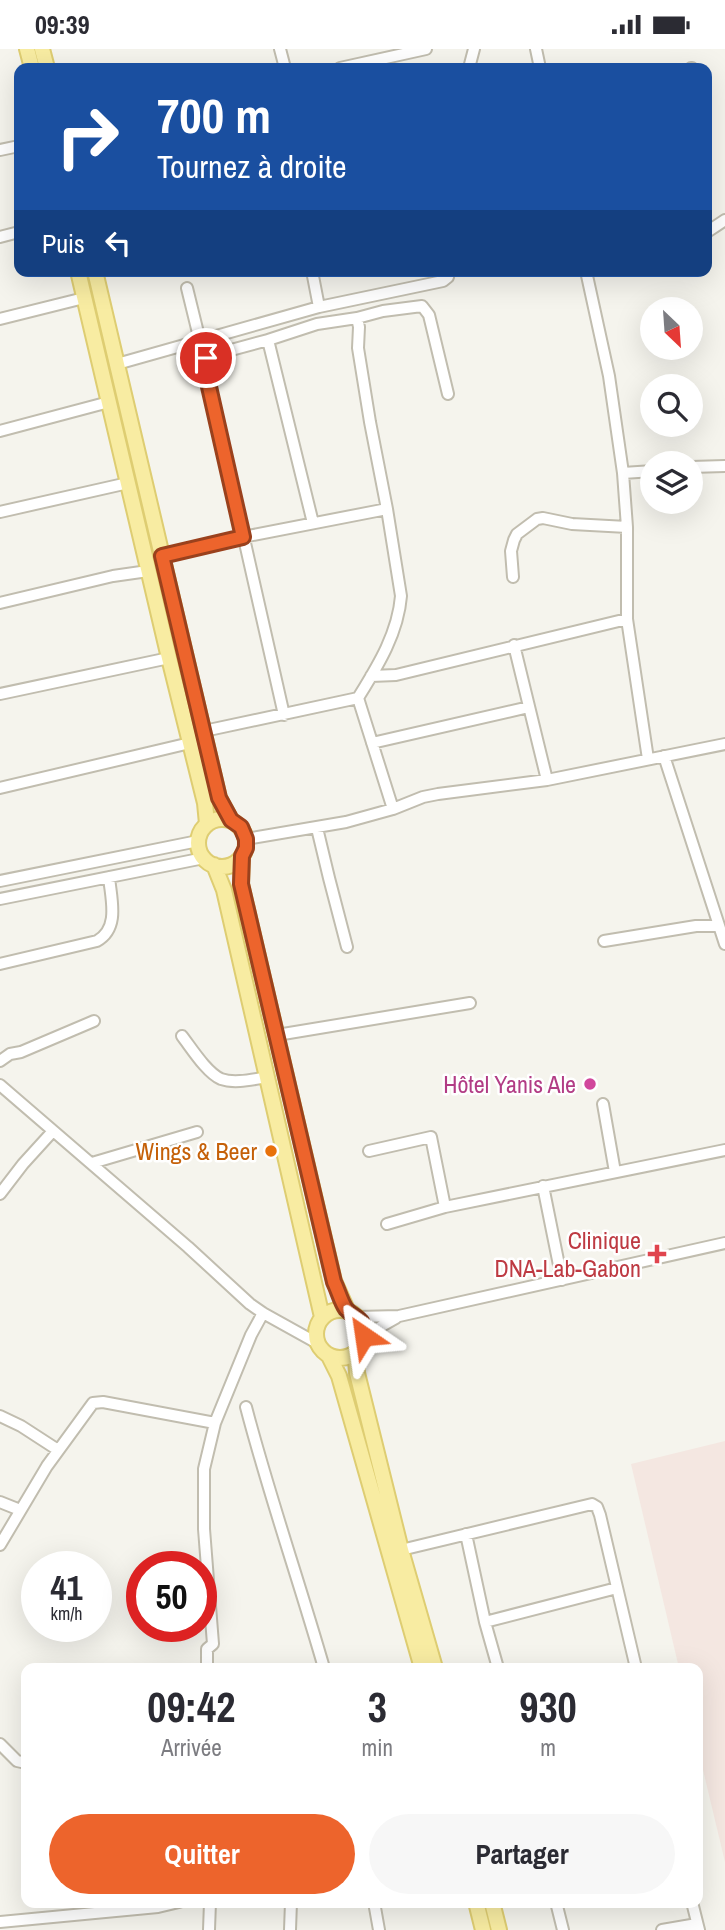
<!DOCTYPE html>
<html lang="fr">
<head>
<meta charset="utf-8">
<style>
  :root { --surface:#fff; --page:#f7f7f7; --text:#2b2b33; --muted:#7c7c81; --accent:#ed642c }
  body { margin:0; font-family:"Archivo Narrow",sans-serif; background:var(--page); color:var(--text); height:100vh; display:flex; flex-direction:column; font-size:26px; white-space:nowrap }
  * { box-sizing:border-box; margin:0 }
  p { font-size:23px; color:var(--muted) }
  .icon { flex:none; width:38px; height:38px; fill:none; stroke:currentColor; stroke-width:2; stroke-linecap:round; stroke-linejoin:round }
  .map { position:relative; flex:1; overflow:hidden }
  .drawer { position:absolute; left:21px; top:1614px; width:682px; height:245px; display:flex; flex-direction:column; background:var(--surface); border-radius:14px; box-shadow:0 7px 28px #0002 }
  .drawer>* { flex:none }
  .guide { position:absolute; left:14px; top:14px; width:698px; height:214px; border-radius:14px; box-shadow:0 7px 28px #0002; background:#1a4fa0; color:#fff; overflow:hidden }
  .needle { width:46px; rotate:155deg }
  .controls { position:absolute; left:640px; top:248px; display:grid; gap:14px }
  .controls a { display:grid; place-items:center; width:63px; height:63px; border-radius:50%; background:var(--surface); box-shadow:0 7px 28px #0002; font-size:35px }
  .speed { position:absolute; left:21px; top:1502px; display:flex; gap:14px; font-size:35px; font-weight:700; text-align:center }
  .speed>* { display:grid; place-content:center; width:91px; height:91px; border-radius:50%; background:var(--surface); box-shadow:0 7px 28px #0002; line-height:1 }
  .speed small { font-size:18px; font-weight:400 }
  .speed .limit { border:10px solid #d22; background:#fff; color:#111 }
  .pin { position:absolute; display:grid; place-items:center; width:60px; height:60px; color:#fff; margin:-30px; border:4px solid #fff; border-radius:50%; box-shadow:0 2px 7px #0007 }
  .me { position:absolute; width:77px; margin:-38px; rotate:328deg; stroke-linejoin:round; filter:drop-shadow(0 0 5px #0008) }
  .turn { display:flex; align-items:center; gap:24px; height:147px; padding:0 28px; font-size:32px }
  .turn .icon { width:91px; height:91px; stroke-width:2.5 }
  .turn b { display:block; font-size:49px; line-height:60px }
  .then { display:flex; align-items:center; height:66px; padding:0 28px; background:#0003; gap:14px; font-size:26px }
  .eta { display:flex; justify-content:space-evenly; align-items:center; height:119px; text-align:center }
  .eta b { font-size:42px; font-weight:800; line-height:49px }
  .cta { display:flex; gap:14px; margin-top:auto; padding:14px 28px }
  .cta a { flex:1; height:80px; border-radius:42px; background:var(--accent); color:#fff; font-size:28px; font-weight:800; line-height:80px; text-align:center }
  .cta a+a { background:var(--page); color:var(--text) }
  .status { display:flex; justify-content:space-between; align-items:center; height:49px; padding:0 35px; background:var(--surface); direction:ltr }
  .status svg { height:19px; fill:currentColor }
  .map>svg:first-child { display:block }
  .medical { fill:#f4e7e1 }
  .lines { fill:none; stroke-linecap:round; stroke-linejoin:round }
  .minor-casing { stroke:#c1bdaf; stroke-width:14 }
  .major-casing { stroke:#decd72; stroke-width:18 }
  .minor { stroke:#fff; stroke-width:10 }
  .major { stroke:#f8eca2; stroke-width:14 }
  .route-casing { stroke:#9a411d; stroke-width:18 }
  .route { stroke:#ed642c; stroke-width:12 }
  .hotel-dot { fill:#d1479c; stroke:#fff; stroke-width:2.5 }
  .food-dot { fill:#e8710a; stroke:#fff; stroke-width:2.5 }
  .health-dot { fill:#e0444e; stroke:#fff; stroke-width:2.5 }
  .labels { text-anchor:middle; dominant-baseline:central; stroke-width:5; stroke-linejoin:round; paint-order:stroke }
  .hotel-label { font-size:24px; fill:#b23c85; stroke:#fff; text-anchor:end }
  .food-label { font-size:24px; fill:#c56008; stroke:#fff; text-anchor:end }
  .health-label { font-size:24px; fill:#be3a42; stroke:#fff; text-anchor:end }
</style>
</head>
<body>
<div class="status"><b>09:39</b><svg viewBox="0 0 49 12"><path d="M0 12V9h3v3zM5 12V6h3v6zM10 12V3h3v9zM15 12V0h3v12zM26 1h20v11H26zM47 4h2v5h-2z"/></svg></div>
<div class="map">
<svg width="725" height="1881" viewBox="0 0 725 1881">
  <rect width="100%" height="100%" fill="#f5f4ed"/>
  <path class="medical" d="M 725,1392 L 725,1813 L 698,1700 L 698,1619 L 679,1619 L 631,1415 Z"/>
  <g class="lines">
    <g class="minor-casing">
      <path id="minor" d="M 280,0 L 285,19
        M 536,0 L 540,19
        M 340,19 L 426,0
        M 469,19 L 474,0
        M 691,19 L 692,19
        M 0,101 L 19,97
        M 707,183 L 725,171
        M 0,188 L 19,183
        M 312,222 L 319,258
        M 586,222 L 609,327 L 623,424 L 627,478 L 627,570 L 648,710
        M 187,239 L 200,292
        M 0,270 L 84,249
        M 268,291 L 317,275 L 357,269
        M 117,315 L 319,258 L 443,232 L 448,228 L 449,222
        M 0,382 L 109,353
        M 691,418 L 725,417
        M 623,424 L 653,422
        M 0,463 L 128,434
        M 161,507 L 243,488 L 387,460
        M 513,528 L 511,502 L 514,491 L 517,485 L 537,470 L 543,469 L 572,475 L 627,478
        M 0,554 L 113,527 L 148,522
        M 514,596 L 547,731
        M 371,627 L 396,626 L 627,570
        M 0,645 L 169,609
        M 358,649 L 393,760
        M 284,666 L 204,313 L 209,307 L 268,291 L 313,474
        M 204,682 L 358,649 C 377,618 398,585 401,547 L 387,460 L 370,373 L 358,299 L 359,278 L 357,269 L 383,262 L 422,257 L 429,266 L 448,345
        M 372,694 L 529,658
        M 664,707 L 725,895
        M 0,739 L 190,694
        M 317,779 L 329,829 L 347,898
        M 246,790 L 346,773 L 393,760 L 423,748 L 438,745 L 547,731 L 725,695
        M 0,832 L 198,792
        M 0,850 L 204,809
        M 604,892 L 696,877 L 719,877
        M 0,915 L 97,892 C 120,879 111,850 109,828
        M 277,986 L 470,954
        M 182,987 C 192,1000 207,1024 221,1030 C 235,1035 254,1030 268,1028
        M 0,1012 L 10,1005 L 21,1003 L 94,972
        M 0,1036 L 188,1198 L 250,1255 L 263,1264 L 317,1294
        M 603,1055 L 615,1123
        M 369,1102 L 431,1088 L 445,1158 L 725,1101
        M 92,1114 L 197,1083
        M 543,1137 L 562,1231
        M 0,1145 L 23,1115 L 53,1082
        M 387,1175 L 445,1158
        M 357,1268 L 399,1267 L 725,1194
        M 364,1287 L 396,1269
        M 246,1358 C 269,1446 299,1532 324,1619
        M 0,1367 L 21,1377 L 58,1401
        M 0,1453 L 20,1461
        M 466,1485 L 485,1573 L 498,1619
        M 0,1496 L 47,1417 L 93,1354 L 103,1353 L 215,1374
        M 401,1501 L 592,1455 L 597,1458 L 600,1466 L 636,1619
        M 485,1573 L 617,1539
        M 207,1619 L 207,1600 L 213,1595 L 204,1480 L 204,1420 L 215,1374 L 251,1286 L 263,1264
        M 0,1695 L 17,1712 L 26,1714
        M 374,1853 L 379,1881
        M 556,1853 L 563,1881
        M 692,1853 L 699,1881
        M 0,1873 L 158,1858 L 179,1853
        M 209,1881 L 210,1853
        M 290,1881 L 291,1853
        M 662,1881 L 697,1875"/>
    </g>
    <g class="major-casing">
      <path id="major" d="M 27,0 L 32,19
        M 42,0 L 47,19
        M 78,222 L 169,609 L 205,754 L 207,775
        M 95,222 L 219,749 L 231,771
        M198 794a24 24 0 1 1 48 0a24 24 0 1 1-48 0Z
        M 242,807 L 241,835 L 334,1232 L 347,1261
        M 214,816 L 224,841 L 322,1268
        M316 1285a24 24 0 1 1 48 0a24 24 0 1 1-48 0Z
        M 361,1297 L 356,1310 L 357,1324 L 401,1501 L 435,1619
        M 329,1307 L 339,1327 L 422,1619
        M 476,1853 L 483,1881
        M 492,1853 L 499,1881"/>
    </g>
    <use href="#minor" class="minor"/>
    <use href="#major" class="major"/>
  </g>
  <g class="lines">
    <g class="route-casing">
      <path id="route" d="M 206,309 L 204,313 L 205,320 L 243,488 L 162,507 L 219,749 L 231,771 L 241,778 L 246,790 L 246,799 L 242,807 L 241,835 L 334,1233 C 338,1241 341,1253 346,1260 C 356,1271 364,1267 364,1287"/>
    </g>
    <use href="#route" class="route"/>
  </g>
  <circle class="hotel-dot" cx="590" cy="1035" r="7"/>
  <circle class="food-dot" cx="271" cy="1102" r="7"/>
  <path class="health-dot" d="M653.5 1194.5h7v7h7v7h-7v7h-7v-7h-7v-7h7z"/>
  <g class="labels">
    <g class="hotel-label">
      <text x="576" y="1035">Hôtel Yanis Ale</text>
    </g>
    <g class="food-label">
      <text x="257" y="1102">Wings &amp; Beer</text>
    </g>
    <g class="health-label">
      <text x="641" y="1191">Clinique<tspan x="641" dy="28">DNA-Lab-Gabon</tspan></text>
    </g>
  </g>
</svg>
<div class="controls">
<a><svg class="needle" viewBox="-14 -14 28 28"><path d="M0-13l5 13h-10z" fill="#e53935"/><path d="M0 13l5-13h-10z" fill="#7c7c81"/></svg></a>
<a><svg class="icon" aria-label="search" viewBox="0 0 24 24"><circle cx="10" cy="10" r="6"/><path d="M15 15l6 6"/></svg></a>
<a><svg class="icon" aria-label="layers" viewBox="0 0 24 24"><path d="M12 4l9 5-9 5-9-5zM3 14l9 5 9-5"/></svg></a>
</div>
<div class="speed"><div>41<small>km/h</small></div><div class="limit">50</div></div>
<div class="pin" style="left:206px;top:309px;background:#d93025"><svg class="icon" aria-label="arrive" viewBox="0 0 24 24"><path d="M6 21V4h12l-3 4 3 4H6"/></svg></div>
<svg class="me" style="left:364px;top:1287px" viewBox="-20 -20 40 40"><path d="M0-17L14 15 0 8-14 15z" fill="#ed642c" stroke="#fff" stroke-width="4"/></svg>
<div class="guide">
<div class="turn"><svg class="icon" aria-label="right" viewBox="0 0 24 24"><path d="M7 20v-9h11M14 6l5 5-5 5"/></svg><div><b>700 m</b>Tournez à droite</div></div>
<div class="then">Puis<svg class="icon" aria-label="left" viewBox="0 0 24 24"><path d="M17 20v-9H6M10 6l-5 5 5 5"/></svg></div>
</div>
<section class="drawer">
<div class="eta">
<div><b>09:42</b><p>Arrivée</p></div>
<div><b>3</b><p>min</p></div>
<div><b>930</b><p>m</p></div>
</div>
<div class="cta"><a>Quitter</a><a>Partager</a></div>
</section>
</div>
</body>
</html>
